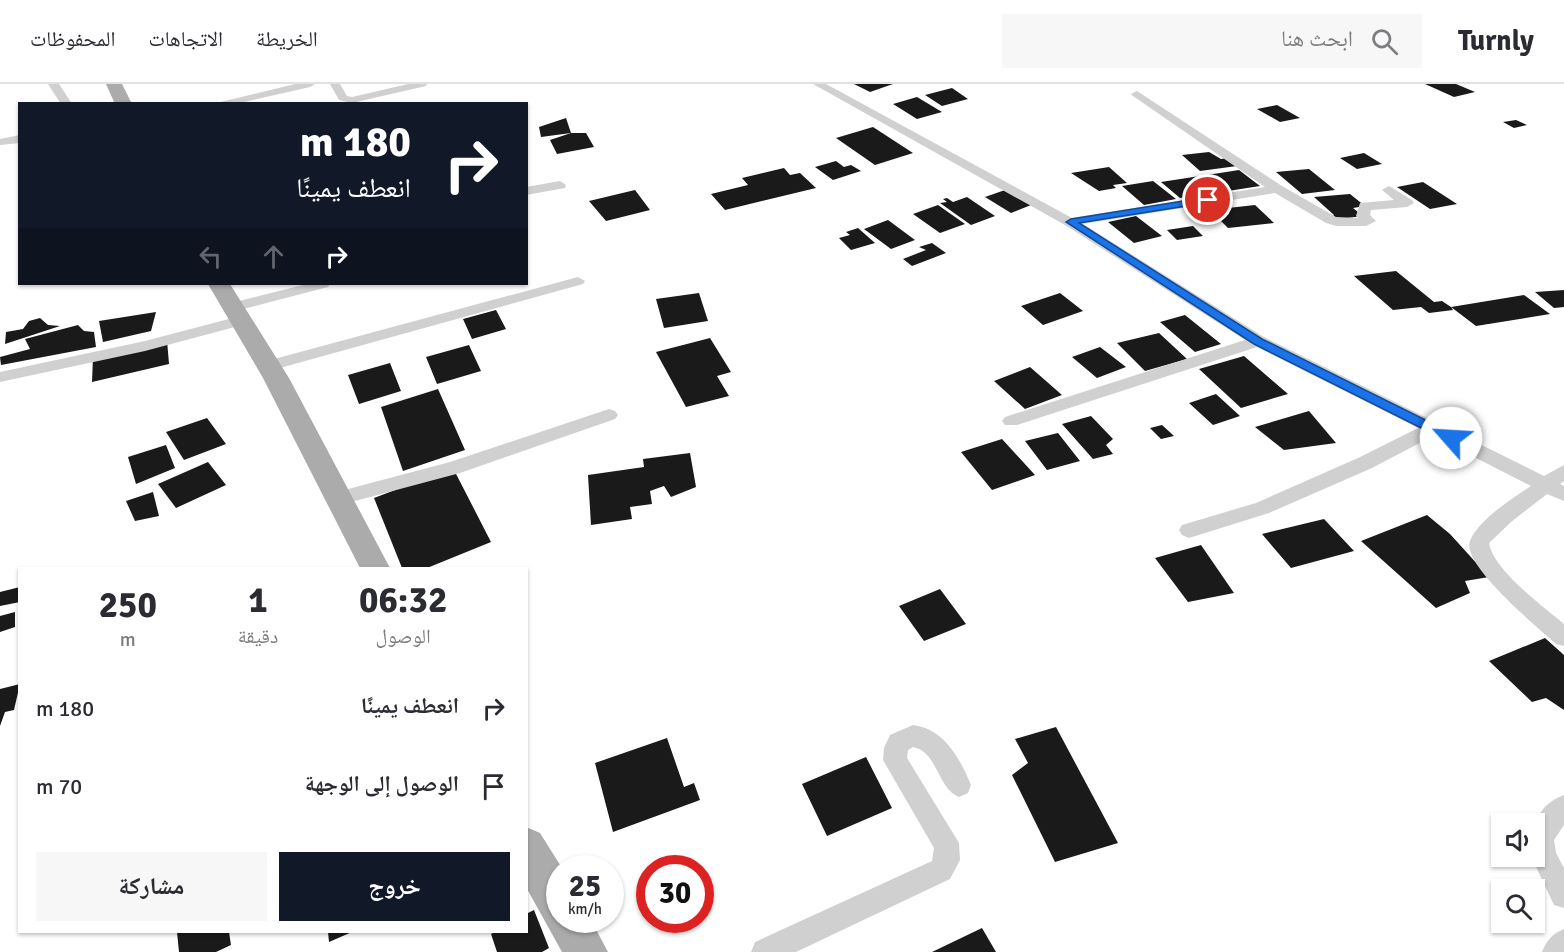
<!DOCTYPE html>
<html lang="ar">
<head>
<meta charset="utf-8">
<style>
  :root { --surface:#fff; --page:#f7f7f7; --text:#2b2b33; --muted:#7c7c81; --line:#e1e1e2; --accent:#111827 }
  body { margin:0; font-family:Signika,"Noto Naskh Arabic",sans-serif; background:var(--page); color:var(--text); direction:rtl; height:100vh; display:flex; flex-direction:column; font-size:22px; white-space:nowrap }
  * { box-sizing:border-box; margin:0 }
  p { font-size:20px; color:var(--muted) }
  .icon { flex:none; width:33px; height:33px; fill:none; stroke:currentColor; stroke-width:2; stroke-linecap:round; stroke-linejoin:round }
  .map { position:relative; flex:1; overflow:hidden; direction:ltr }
  .panel { position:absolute; left:18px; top:483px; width:510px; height:366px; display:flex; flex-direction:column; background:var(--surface); border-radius:0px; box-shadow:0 2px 4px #0004; direction:rtl }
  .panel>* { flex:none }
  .top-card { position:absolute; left:18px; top:18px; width:510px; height:183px; border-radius:0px; box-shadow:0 2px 4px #0004; direction:rtl; background:#111827; color:#fff; overflow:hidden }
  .controls { position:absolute; left:1491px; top:729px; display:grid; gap:12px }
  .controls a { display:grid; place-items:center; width:54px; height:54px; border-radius:0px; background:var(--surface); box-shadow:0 2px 4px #0004; font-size:30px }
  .speed { position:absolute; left:546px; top:771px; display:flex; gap:12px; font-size:30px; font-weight:700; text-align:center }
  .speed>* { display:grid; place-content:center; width:78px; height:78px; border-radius:50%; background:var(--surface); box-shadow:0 2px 4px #0004; line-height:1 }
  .speed small { font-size:15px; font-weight:400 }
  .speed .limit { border:9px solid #d22; background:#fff; color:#111 }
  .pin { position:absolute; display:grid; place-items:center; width:51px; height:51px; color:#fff; margin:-26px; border:3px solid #fff; border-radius:50%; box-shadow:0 2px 6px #0007 }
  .me { position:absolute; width:66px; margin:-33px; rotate:296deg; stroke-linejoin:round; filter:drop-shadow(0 0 4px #0008) }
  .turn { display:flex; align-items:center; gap:21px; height:126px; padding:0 18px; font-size:27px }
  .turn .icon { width:78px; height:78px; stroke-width:2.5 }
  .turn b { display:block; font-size:42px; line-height:51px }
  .lanes { display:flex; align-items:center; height:57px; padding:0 18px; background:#0003; justify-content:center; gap:30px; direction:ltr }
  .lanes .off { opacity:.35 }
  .eta { display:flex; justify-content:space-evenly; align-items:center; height:102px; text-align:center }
  .eta b { font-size:36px; font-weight:800; line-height:42px }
  .cta { display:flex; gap:12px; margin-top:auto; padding:12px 18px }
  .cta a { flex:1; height:69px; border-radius:0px; background:var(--accent); color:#fff; font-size:24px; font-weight:800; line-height:69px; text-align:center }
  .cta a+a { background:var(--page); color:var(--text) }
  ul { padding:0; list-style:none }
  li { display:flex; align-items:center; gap:18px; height:78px; padding:0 18px }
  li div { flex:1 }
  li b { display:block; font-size:22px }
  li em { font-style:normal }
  header { display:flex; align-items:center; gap:36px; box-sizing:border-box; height:84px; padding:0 30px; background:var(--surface); border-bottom:2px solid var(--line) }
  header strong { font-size:28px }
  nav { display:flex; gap:33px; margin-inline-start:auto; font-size:21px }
  .search { width:420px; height:54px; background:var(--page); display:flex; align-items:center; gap:15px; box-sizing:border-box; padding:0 21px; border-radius:0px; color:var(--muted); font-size:22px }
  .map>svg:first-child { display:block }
  .building { fill:#1a1a1a }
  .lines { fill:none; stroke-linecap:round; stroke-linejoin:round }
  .street { fill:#d0d0d0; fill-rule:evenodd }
  .primary { fill:#ababab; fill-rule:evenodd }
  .route { fill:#1a73e8; stroke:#114b97; stroke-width:1.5 }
</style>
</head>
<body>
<header>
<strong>Turnly</strong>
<div class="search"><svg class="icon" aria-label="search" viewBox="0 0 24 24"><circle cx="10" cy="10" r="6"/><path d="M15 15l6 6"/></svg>ابحث هنا</div>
<nav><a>الخريطة</a><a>الاتجاهات</a><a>المحفوظات</a></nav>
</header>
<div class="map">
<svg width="1564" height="868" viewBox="0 0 1564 868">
  <rect width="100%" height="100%" fill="#fff"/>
  <path class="building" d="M 854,0 L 893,0 L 870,8 Z
    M 1425,0 L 1456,0 L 1475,8 L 1454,13 Z
    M 952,4 L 968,15 L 942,22 L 925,11 Z
    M 917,13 L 942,28 L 917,35 L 893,20 Z
    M 1277,21 L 1300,34 L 1280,38 L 1257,25 Z
    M 566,34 L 571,49 L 541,53 L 539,43 Z
    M 1516,36 L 1527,41 L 1514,44 L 1503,38 Z
    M 873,43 L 913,69 L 875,81 L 836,54 Z
    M 571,49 L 586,49 L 594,63 L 557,70 L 550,56 Z
    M 1209,68 L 1221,75 L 1227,74 L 1237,82 L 1200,87 L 1182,71 Z
    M 1364,69 L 1382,80 L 1357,85 L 1340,74 Z
    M 836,77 L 844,83 L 851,81 L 861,87 L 833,96 L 815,83 Z
    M 1109,83 L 1127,99 L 1113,101 L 1116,104 L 1099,107 L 1071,89 Z
    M 784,84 L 790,91 L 800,89 L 816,104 L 725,126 L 711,110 L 748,101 L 742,94 Z
    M 1309,85 L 1335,106 L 1302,110 L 1276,88 Z
    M 1239,86 L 1260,102 L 1228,107 L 1207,91 Z
    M 1200,92 L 1220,109 L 1180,114 L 1161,98 Z
    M 1153,97 L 1176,115 L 1144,121 L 1122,102 Z
    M 1423,98 L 1457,120 L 1430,125 L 1397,103 Z
    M 635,106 L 650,126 L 606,137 L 589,117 Z
    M 1005,106 L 1031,121 L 1011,129 L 985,113 Z
    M 1350,110 L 1365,122 L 1353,124 L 1363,132 L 1331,136 L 1334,131 L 1314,113 Z
    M 967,113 L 995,132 L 971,141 L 940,119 L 947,118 L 943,115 L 947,114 L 953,118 Z
    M 938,121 L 965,140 L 940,149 L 913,130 Z
    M 1255,121 L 1274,139 L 1228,144 L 1210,126 Z
    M 1136,132 L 1162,152 L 1134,159 L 1108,138 Z
    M 888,136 L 915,156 L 891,165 L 864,145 Z
    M 1193,142 L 1203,152 L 1177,156 L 1167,146 Z
    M 858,144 L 875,159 L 851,166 L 839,154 L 850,151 L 846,148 Z
    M 932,159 L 946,169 L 912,182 L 903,175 L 926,166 L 919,163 Z
    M 1396,187 L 1434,218 L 1442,217 L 1451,223 L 1524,211 L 1550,230 L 1476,242 L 1451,223 L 1453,226 L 1429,229 L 1421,223 L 1393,226 L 1354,192 Z
    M 1564,206 L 1564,223 L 1554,224 L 1535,208 Z
    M 699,209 L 708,237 L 664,244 L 656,215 Z
    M 1060,209 L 1083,227 L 1043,241 L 1021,222 Z
    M 496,226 L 506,245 L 472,255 L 463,235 Z
    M 156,228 L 151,247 L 103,258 L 99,237 Z
    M 1185,231 L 1221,260 L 1195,268 L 1160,238 Z
    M 40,234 L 48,241 L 60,242 L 5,260 L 6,248 L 23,245 L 29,237 Z
    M 78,241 L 84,247 L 94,248 L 96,263 L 1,281 L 0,273 L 30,265 L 25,255 Z
    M 1159,249 L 1187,275 L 1145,287 L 1117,259 Z
    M 710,254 L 731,288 L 717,292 L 729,312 L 686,323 L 656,268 Z
    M 167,256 L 169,280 L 92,298 L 93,273 Z
    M 469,261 L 481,287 L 437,300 L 426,273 Z
    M 1100,263 L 1126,283 L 1097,294 L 1072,273 Z
    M 1244,272 L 1288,310 L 1241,324 L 1199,285 Z
    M 390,279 L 401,307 L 359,320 L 348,291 Z
    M 1030,283 L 1062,311 L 1025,325 L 994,297 Z
    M 438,305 L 465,366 L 403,387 L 381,323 Z
    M 1216,310 L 1240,332 L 1213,341 L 1189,319 Z
    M 1309,327 L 1336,359 L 1284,366 L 1255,343 Z
    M 1091,332 L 1113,355 L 1106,361 L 1113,370 L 1093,375 L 1062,340 Z
    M 207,334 L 226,360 L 184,376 L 166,348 Z
    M 1162,341 L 1174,352 L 1161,355 L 1150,344 Z
    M 1058,349 L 1080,377 L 1047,386 L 1025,357 Z
    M 1002,355 L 1035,391 L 992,406 L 961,368 Z
    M 166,361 L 175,384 L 136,400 L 128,373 Z
    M 690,369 L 696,403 L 671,413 L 664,402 L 650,407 L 652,420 L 630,423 L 632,435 L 591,441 L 588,391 L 644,383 L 643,375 Z
    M 208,378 L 226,401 L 176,424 L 158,400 Z
    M 453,384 L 491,458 L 427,484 L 402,484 L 374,414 Z
    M 153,408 L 159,432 L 135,437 L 126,417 Z
    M 1427,431 L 1450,450 L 1489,493 L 1465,497 L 1470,509 L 1436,524 L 1361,457 Z
    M 1324,435 L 1354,467 L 1291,484 L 1262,450 Z
    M 1201,461 L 1234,509 L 1188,518 L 1155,474 Z
    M 20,503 L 20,518 L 0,522 L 0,508 Z
    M 940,505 L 966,540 L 924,557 L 899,522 Z
    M 15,528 L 15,543 L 0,548 L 0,532 Z
    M 1545,554 L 1564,571 L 1564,626 L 1546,614 L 1532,618 L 1489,577 Z
    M 20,600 L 14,626 L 5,628 L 0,642 L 0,605 Z
    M 1056,643 L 1118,759 L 1055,778 L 1012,691 L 1028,679 L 1015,655 Z
    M 667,654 L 684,703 L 694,699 L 700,716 L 613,748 L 595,679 Z
    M 866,673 L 892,724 L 827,752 L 802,700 Z
    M 534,826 L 549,864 L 542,868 L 497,868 L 491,850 L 495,848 L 526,848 L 526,830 Z
    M 982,844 L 996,868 L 932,868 Z
    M 177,848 L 229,848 L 231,861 L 216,868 L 179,868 Z
    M 328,848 L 352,848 L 329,858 Z"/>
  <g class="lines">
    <path class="street" d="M 48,0 L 59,0 L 72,20 L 61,20 Z
      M 295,0 L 315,0 L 310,3 L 235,20 L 212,20 Z
      M 330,0 L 340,0 L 347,12 L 352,13 L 408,0 L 427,0 L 426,2 L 352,19 L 339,16 Z
      M 813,0 L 826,0 L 1072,134 L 1265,103 L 1133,12 L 1131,10 L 1137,7 L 1282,102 L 1336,133 L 1358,134 L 1356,132 L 1360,119 L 1394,116 L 1382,106 L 1389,102 L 1412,116 L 1414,119 L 1407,123 L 1371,126 L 1370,131 L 1376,137 L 1366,142 L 1336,142 L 1326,139 L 1275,109 L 1083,140 L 1264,253 L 1544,392 L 1564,381 L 1564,397 L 1560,400 L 1564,402 L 1564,417 L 1547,410 L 1511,438 L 1489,459 C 1493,486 1544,523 1564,540 L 1564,562 L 1556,560 C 1539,544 1461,481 1470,457 C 1478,436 1513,414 1531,402 L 1433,352 L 1372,384 L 1269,429 L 1189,454 L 1182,451 L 1179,446 L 1182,441 L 1256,419 L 1358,374 L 1418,344 L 1257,263 L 1017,341 L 1005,341 L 1002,337 L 1005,333 L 1245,256 L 1065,141 Z
      M 20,51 L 20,59 L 0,61 L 0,55 Z
      M 560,97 L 566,101 L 565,104 L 526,111 L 526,103 Z
      M 578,193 L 585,197 L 583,200 L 269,287 L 263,286 L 261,282 L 263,278 Z
      M 307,200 L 330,200 L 328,203 L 232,228 L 224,223 L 227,220 Z
      M 240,232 L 246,234 L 248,237 L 246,240 L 145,267 L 0,298 L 0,288 L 145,257 Z
      M 609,325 L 615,327 L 618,331 L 615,335 L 460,389 L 340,421 L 333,419 L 330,414 L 333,409 L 450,378 Z
      M 913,641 C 944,645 960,674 971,701 L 968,709 L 959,713 C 937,704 938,668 913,663 L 908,666 L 907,674 L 959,759 L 960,776 L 950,795 L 796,868 L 751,868 L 755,858 L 932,777 L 934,764 L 883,676 L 884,664 L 890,651 Z
      M 1564,711 L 1564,741 L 1554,756 L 1556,769 L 1564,784 L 1564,824 L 1554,821 L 1531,772 L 1534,772 C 1534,744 1533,723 1564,711 Z
      M 1564,845 L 1564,868 L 1542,868 C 1547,856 1552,850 1564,845 Z"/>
    <path class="primary" d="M 106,0 L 122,0 L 132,20 L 115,20 Z
      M 208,200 L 230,200 L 289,294 L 390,484 L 360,484 L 263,294 Z
      M 526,743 L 540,749 L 562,784 L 560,784 L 560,836 L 591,836 L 608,868 L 562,868 L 526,803 Z"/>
  </g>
  <path class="route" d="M 1208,113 L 1213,116 L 1212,118 L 1079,139 L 1262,255 L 1456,351 L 1458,354 L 1456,357 L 1447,357 L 1254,260 L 1066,138 L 1071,135 Z"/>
</svg>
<div class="controls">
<a><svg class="icon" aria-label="sound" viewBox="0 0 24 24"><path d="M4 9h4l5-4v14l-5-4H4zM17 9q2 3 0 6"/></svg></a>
<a><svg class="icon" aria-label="search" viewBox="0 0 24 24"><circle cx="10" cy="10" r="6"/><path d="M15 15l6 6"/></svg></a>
</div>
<div class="speed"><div>25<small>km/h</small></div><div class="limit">30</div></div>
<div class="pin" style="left:1208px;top:116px;background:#d93025"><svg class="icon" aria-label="arrive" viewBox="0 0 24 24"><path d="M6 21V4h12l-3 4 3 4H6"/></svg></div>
<svg class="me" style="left:1451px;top:354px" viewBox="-20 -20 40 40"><circle r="19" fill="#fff"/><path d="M0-13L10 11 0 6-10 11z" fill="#1a73e8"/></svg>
<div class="top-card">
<div class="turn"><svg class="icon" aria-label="right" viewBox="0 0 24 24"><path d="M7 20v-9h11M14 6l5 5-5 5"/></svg><div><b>180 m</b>انعطف يمينًا</div></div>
<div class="lanes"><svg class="icon off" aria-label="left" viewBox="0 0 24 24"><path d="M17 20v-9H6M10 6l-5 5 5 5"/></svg><svg class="icon off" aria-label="ahead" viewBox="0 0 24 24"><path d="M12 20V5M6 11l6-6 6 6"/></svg><svg class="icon" aria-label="right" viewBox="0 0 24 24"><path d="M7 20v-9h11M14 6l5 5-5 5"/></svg></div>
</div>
<section class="panel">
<div class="eta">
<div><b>06:32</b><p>الوصول</p></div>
<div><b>1</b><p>دقيقة</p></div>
<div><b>250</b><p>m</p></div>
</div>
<ul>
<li><svg class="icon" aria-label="right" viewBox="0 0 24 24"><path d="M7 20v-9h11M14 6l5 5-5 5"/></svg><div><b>انعطف يمينًا</b></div><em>180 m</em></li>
<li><svg class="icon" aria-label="arrive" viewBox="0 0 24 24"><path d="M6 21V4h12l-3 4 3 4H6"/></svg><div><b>الوصول إلى الوجهة</b></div><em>70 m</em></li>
</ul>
<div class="cta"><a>خروج</a><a>مشاركة</a></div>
</section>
</div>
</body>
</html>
